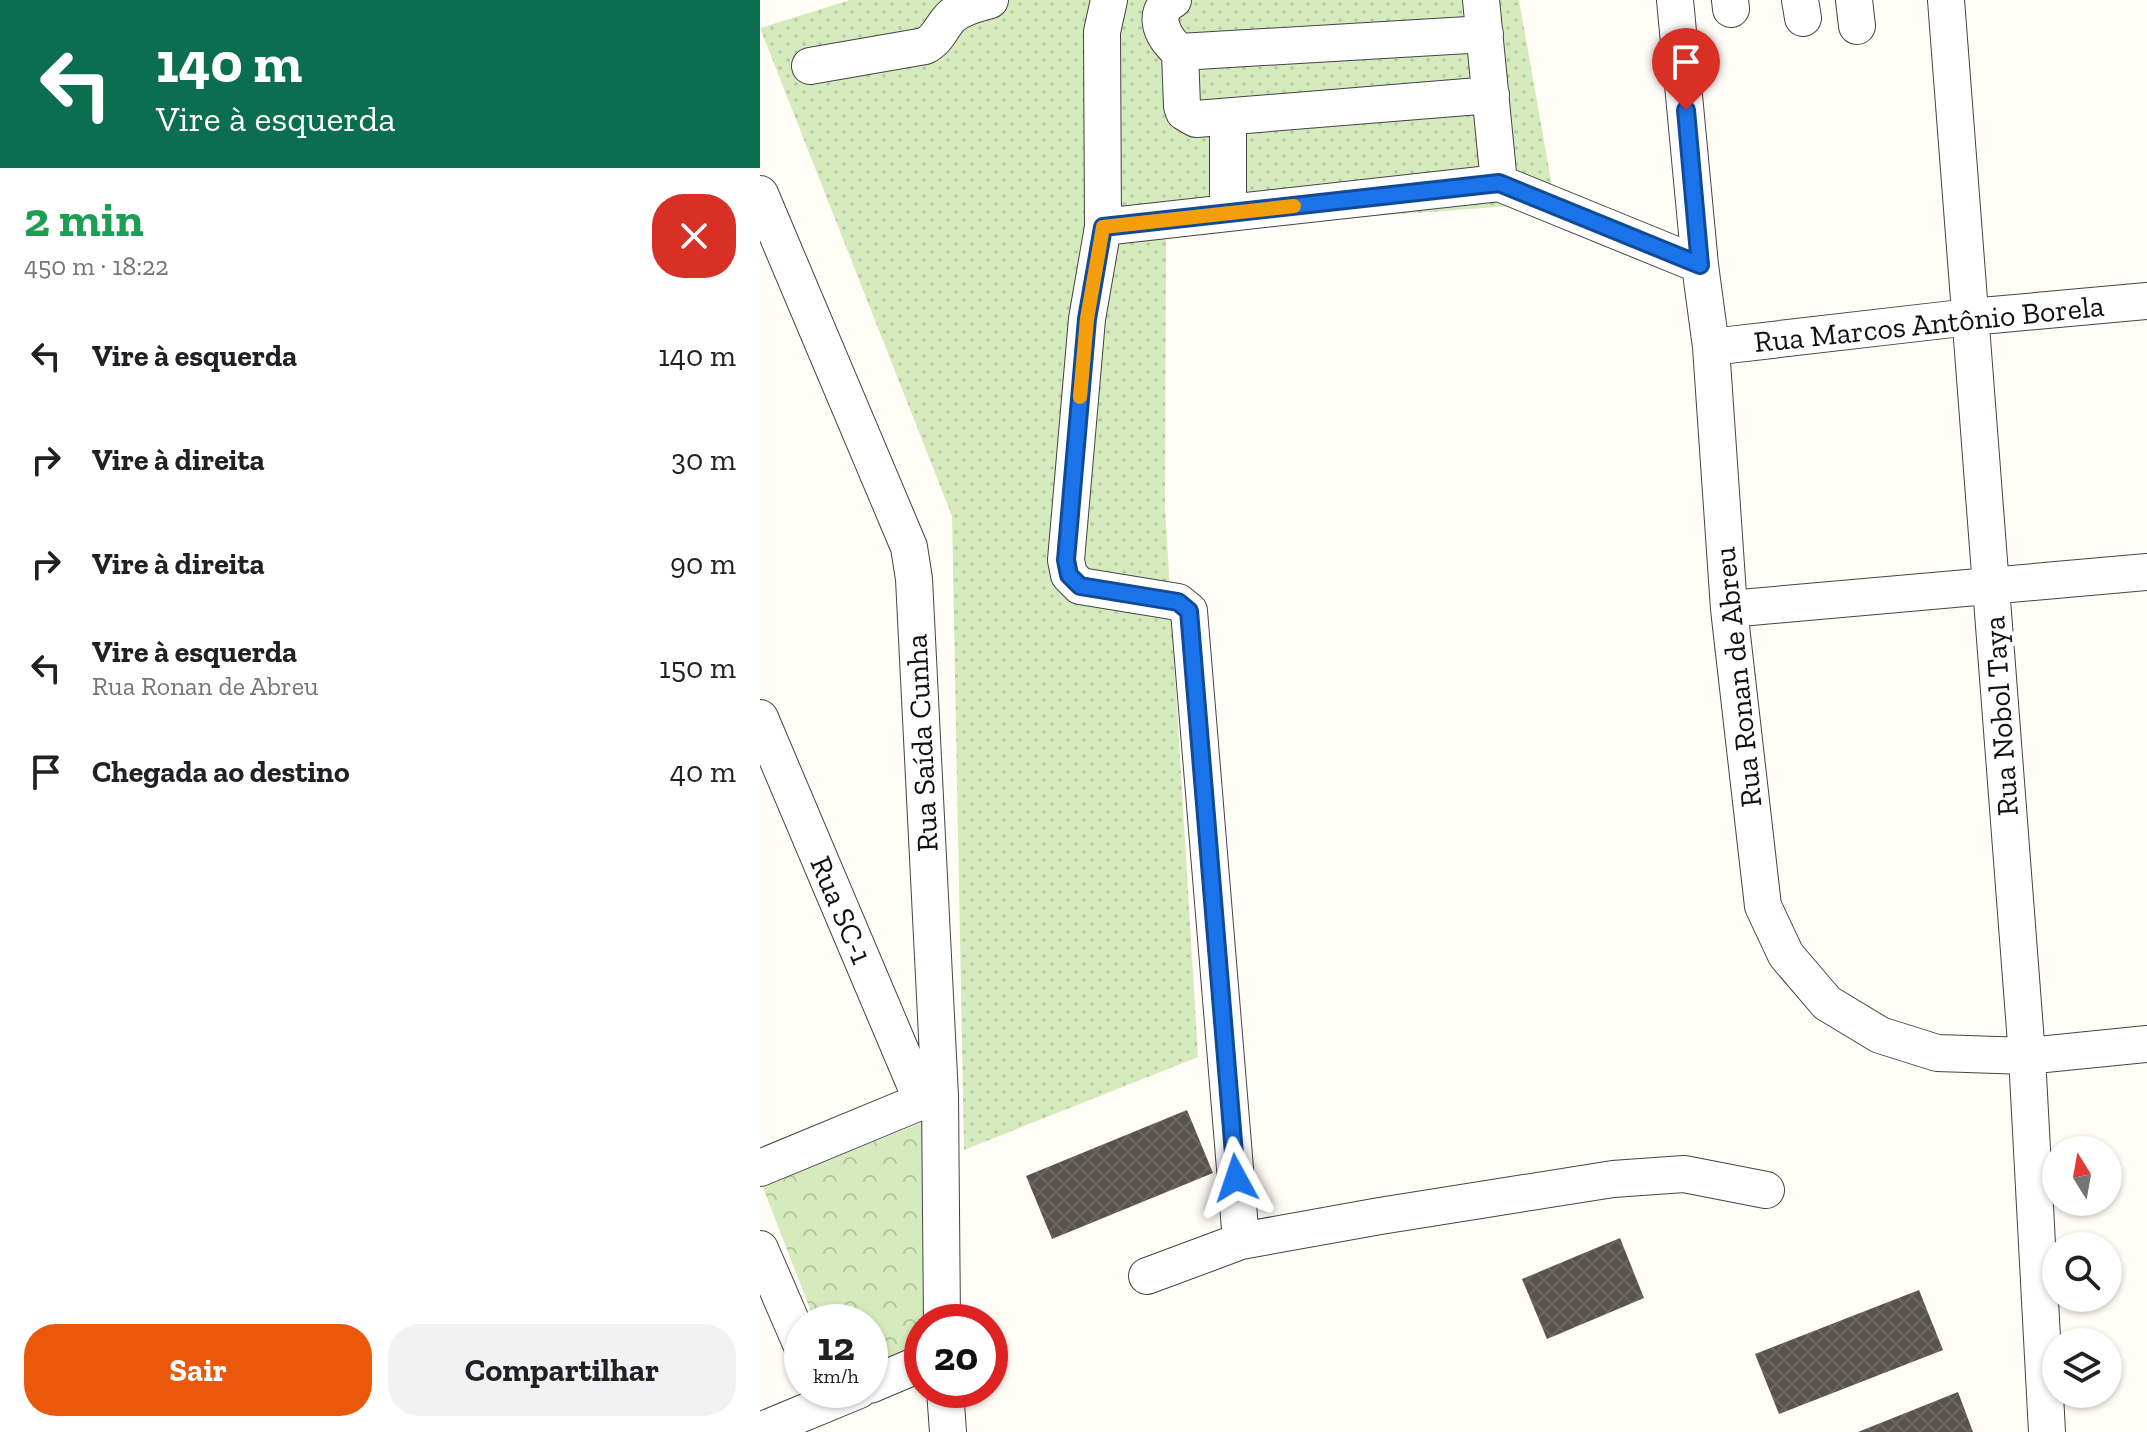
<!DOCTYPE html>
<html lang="pt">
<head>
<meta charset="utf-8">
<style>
  :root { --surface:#fff; --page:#f2f2f2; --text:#202124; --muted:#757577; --accent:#ea580c }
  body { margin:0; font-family:"Zilla Slab",serif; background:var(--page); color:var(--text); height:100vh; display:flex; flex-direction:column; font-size:30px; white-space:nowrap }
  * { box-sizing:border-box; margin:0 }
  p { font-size:26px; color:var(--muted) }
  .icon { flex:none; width:44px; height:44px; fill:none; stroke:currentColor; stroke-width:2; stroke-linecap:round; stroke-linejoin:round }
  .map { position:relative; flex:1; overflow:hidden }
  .drawer { display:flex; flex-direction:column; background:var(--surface); width:760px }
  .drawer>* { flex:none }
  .banner { background:#0b6e4f; color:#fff; overflow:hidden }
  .needle { width:52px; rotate:349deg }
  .tools { position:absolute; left:1282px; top:1136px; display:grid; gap:16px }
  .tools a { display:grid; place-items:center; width:80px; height:80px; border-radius:50%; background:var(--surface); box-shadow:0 2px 6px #0004; font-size:40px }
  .speed { position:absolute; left:24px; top:1304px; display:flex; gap:16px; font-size:40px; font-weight:700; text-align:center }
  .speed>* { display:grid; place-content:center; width:104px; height:104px; border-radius:50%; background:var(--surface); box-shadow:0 2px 6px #0004; line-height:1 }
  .speed small { font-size:20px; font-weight:400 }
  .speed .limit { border:12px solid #d22; background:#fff; color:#111 }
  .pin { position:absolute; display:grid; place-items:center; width:68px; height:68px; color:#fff; margin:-82px -34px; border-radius:50% 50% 50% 0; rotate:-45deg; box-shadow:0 0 8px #0007 }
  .pin .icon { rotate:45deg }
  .me { position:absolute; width:88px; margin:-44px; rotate:355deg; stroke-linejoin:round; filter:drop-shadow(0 0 6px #0008) }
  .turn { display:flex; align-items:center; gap:28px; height:168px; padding:0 24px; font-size:36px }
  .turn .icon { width:104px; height:104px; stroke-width:2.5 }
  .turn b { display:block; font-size:56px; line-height:68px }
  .round { display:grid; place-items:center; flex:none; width:84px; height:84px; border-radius:32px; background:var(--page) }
  .head { display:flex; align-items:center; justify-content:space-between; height:136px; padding:0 24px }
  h1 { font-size:48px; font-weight:800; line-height:60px; color:#1e9e55 }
  .cta { display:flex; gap:16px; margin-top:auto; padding:16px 24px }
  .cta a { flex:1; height:92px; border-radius:32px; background:var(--accent); color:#fff; font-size:32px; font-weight:800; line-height:92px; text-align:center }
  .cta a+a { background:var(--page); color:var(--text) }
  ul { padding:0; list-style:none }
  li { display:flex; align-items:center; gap:24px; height:104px; padding:0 24px }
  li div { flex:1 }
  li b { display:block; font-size:30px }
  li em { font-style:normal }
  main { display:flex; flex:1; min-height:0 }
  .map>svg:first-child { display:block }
  .grass { fill:url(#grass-dots) }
  .park { fill:url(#park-crowns) }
  .building { fill:url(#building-cross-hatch) }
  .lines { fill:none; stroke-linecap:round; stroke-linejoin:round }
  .minor-casing { stroke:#444; stroke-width:38 }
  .minor { stroke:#fff; stroke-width:36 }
  .route-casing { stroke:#114b97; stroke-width:20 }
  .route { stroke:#1a73e8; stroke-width:14 }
  .slow { stroke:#f59e0b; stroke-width:14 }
  .labels { text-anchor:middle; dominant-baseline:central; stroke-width:8; stroke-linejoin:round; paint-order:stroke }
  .street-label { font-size:30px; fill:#111; stroke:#fff }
</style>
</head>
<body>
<main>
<section class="drawer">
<div class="banner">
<div class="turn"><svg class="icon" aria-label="left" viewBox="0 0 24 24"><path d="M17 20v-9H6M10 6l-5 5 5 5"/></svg><div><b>140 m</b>Vire à esquerda</div></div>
</div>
<div class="head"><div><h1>2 min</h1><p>450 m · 18:22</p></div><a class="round" style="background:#d93025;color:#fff"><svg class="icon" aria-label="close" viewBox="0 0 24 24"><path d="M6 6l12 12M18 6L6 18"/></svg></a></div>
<ul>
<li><svg class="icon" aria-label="left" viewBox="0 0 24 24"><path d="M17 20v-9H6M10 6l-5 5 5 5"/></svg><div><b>Vire à esquerda</b></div><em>140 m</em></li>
<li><svg class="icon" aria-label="right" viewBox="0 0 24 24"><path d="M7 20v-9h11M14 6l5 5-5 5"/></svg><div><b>Vire à direita</b></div><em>30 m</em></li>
<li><svg class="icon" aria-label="right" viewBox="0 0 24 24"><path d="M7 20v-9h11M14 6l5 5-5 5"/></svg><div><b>Vire à direita</b></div><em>90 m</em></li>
<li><svg class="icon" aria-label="left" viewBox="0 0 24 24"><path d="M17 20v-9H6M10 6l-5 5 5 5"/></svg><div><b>Vire à esquerda</b><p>Rua Ronan de Abreu</p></div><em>150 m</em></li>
<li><svg class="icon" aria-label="arrive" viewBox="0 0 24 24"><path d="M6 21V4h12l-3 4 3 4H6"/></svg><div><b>Chegada ao destino</b></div><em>40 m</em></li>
</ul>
<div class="cta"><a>Sair</a><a>Compartilhar</a></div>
</section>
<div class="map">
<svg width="1387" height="1432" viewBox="0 0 1387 1432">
  <defs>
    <pattern id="grass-dots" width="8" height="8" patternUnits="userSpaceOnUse" patternTransform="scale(2)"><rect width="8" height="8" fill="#d5ebbd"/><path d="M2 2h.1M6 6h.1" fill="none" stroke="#b6c8a1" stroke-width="1.8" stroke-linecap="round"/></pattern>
    <pattern id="park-crowns" width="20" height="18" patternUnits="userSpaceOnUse" patternTransform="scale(2)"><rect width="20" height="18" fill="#d5ebbd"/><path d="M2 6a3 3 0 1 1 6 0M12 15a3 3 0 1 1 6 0" fill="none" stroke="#b6c8a1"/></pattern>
    <pattern id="building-cross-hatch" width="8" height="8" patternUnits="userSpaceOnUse" patternTransform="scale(2)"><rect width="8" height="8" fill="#5a524d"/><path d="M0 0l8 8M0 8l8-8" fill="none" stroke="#6d6662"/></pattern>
  </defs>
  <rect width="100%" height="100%" fill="#fffdf5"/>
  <path class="grass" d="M 90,0 L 759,0 L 795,203 L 406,231 L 405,508 L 438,1057 L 204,1150 L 192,516 L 0,28 Z"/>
  <path class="park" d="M 174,1118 L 181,1322 L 162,1322 L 162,1362 L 110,1383 L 110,1322 L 55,1322 L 2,1185 Z"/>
  <path class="building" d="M 427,1110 L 453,1173 L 292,1239 L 266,1176 Z
    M 860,1238 L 884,1298 L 787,1339 L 762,1279 Z
    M 1159,1290 L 1183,1350 L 1019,1414 L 995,1354 Z
    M 1198,1392 L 1213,1432 L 1098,1432 Z"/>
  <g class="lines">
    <g class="minor-casing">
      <path id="minor" d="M 349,0 L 342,32 L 343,227 L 327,319 L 306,560 L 309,575 L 320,586 L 418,602 L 429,611 L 481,1241
        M 413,0 C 389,13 404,40 420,52 L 725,34
        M 721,0 L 739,183
        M 915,0 L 940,265 L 951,347 L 969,609 L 1003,906 L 1026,955 L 1067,1003 L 1120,1035 L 1177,1053 L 1267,1056 L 1387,1044
        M 970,0 L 971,9
        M 1040,0 L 1043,18
        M 1094,0 L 1097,26
        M 1186,0 L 1267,1056 L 1287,1432
        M 420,52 L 422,106 L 424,112 L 436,119 L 731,95
        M 50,66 L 165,46 C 179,39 181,26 192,16 C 202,7 217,4 230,0
        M 0,194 L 149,547 L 154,579 L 180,1096 L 182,1322
        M 468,213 L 468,117
        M 343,227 L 739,183 L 940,265
        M 951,347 L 1210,317 L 1387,301
        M 969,609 L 1387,572
        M 0,718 L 162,1101 L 180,1096
        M 0,1168 L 162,1101
        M 0,1249 L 42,1346
        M 387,1276 L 481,1241 L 620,1216 L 853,1179 L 924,1174 L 1006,1190
        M 110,1385 L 162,1363
        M 185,1390 L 188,1432
        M 0,1431 L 99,1390"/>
    </g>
    <use href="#minor" class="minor"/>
  </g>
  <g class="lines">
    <g class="route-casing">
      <path id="route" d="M 476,1178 L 429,611 L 418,602 L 320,586 L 309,575 L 306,560 L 327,319 L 343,227 L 739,183 L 940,265 L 926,110"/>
    </g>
    <use href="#route" class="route"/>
    <path class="slow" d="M 320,397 L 327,319 L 343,227 L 534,206"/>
  </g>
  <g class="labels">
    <g class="street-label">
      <text transform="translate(1169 324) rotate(-6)">Rua Marcos Antônio Borela</text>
      <text transform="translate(978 677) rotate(-96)">Rua Ronan de Abreu</text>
      <text transform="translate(1241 716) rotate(-94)">Rua Nobol Taya</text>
      <text transform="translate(162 743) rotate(-93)">Rua Saída Cunha</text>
      <text transform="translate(81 910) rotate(67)">Rua SC-1</text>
    </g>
  </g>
</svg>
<div class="tools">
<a><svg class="needle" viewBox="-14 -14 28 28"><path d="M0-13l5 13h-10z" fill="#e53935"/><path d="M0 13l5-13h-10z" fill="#757577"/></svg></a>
<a><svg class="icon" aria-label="search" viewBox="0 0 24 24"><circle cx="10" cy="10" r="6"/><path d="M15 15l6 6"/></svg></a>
<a><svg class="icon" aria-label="layers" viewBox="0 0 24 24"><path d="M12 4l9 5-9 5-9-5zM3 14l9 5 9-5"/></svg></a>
</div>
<div class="speed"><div>12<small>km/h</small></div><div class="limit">20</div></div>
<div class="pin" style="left:926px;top:110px;background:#d93025"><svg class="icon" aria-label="arrive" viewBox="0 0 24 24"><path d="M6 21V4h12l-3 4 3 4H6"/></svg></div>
<svg class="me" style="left:476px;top:1178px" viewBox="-20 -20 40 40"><path d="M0-17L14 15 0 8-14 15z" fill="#1a73e8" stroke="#fff" stroke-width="4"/></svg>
</div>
</main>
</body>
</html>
